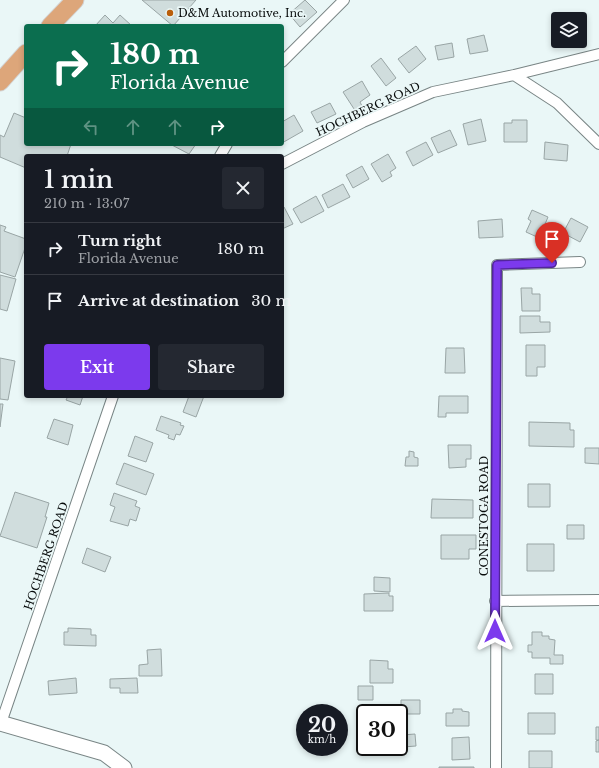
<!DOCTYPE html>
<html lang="en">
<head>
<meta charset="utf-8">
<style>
  :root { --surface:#171b24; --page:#242831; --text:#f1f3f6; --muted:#9ea1a6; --line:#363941; --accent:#7c3aed }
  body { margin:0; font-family:"Libre Baskerville",serif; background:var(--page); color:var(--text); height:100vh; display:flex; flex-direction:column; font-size:15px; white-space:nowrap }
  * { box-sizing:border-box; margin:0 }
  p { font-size:13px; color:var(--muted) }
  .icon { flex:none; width:22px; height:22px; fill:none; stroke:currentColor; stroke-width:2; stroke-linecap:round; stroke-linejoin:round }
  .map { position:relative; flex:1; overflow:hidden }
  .panel { position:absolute; left:24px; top:154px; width:260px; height:244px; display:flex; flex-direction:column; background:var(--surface); border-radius:4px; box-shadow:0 2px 6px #0003 }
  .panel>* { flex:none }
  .hud { position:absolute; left:24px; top:24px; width:260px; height:122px; border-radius:4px; box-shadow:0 2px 6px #0003; background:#0b6e4f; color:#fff; overflow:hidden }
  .controls { position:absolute; left:551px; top:12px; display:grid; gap:8px }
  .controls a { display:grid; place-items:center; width:36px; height:36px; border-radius:4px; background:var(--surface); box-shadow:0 2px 6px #0003; font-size:20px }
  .speed { position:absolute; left:296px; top:704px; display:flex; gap:8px; font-size:20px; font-weight:700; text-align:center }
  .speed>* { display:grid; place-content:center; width:52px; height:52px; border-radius:50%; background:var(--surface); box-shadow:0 2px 6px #0003; line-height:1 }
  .speed small { font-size:10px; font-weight:400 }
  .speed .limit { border:2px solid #111; border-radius:6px; background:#fff; color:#111 }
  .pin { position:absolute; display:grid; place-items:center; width:34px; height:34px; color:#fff; margin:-41px -17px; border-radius:50% 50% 50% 0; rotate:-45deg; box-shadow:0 0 4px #0007 }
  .pin .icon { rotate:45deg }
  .me { position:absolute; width:44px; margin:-22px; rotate:0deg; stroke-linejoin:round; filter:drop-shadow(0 0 3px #0008) }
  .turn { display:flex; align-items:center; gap:14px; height:84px; padding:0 20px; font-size:18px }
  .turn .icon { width:52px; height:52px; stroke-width:2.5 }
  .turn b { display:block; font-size:28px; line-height:34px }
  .lanes { display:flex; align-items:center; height:38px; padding:0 20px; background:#0003; justify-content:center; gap:20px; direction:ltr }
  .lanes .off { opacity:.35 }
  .round { display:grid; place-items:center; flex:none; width:42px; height:42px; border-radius:4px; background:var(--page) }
  .summary { display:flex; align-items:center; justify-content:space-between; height:68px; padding:0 20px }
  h1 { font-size:24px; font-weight:600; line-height:30px }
  .action { display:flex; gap:8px; margin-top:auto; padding:8px 20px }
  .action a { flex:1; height:46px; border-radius:4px; background:var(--accent); color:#fff; font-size:16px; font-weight:600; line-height:46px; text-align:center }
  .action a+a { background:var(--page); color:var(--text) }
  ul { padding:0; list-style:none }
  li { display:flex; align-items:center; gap:12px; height:52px; padding:0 20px; border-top:1px solid var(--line) }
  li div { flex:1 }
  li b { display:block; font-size:15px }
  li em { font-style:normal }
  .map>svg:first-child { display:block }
  .building { fill:#d0dddd; stroke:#99a5a5 }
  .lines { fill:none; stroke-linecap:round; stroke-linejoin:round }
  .street-casing { stroke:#798585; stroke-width:12 }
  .secondary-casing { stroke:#798585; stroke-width:17 }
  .primary-casing { stroke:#d3d3d3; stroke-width:19 }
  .street { stroke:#fff; stroke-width:10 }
  .secondary { stroke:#fff; stroke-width:15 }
  .primary { stroke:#dda67a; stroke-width:17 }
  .route-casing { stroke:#51269a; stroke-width:10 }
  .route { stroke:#7c3aed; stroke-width:7 }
  .poi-dot { fill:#ba5e0a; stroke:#eaf7f7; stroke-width:1.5 }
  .labels { text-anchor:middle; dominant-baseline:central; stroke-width:3.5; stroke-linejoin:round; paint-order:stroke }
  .poi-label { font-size:11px; fill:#080c0c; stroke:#eaf7f7; text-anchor:start }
  .street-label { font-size:11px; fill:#080c0c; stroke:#eaf7f7 }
</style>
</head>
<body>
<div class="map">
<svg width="599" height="768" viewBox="0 0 599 768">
  <rect width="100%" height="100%" fill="#eaf7f7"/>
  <path class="building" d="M 142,0 L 196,0 L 173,26 Z
    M 305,0 L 317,12 L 300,27 L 289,14 Z
    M 105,15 L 113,23 L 120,15 L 132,26 L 95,26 Z
    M 484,35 L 488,51 L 470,54 L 467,39 Z
    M 452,43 L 454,57 L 438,60 L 435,46 Z
    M 416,46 L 426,59 L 409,73 L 398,59 Z
    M 381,58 L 396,78 L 386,86 L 371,66 Z
    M 362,81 L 370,95 L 360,102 L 363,108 L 356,112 L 343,92 Z
    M 330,103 L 336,114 L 317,123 L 311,112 Z
    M 14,113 L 26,118 L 26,144 L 71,144 L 67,156 L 26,156 L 26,168 L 0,157 L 0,135 L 4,137 Z
    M 294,115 L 303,131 L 282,143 L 282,122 Z
    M 481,119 L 486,141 L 468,145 L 463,124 Z
    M 512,120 L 527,120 L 527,142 L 504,142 L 504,123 L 512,123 Z
    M 450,130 L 457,145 L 438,153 L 431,138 Z
    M 426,142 L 433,155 L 413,166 L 406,152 Z
    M 545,142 L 568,145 L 567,161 L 544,159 Z
    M 170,144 L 196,144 L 189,154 Z
    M 388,154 L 396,168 L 390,172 L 392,176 L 382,182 L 371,164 Z
    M 362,166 L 369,179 L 353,188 L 346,175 Z
    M 343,184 L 350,197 L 328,208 L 322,195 Z
    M 316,196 L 324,211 L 301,223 L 293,209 Z
    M 284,207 L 293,224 L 282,229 L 282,209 Z
    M 532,210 L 548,217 L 543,229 L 550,232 L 546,241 L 526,232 L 531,221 L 528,219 Z
    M 571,218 L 588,227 L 580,242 L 563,233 Z
    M 502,219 L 503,237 L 479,238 L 478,221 Z
    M 0,225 L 6,227 L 4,231 L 26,239 L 26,245 L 15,277 L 0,272 Z
    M 0,275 L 16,279 L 7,311 L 0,309 Z
    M 521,288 L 532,288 L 532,294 L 540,294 L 540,311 L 522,311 Z
    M 520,316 L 540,316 L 540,322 L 550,322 L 550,332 L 520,333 Z
    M 526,345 L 545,345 L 545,367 L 537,367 L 537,376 L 526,376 Z
    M 446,348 L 464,348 L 465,373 L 445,373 Z
    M 0,358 L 15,361 L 8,400 L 0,399 Z
    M 68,396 L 83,396 L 80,405 L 66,400 Z
    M 189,396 L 204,396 L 196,417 L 183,412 Z
    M 439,396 L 468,396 L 468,413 L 446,413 L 446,417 L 438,417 Z
    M 0,404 L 3,404 L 0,427 Z
    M 161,416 L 181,423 L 180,425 L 184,426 L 180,435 L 176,434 L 174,440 L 168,438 L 169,435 L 156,430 Z
    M 54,419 L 73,425 L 68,445 L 47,438 Z
    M 529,422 L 570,423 L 570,430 L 574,430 L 574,447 L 529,446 Z
    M 135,436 L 153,443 L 146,462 L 128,456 Z
    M 448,445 L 471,445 L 471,459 L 466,459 L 466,467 L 449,468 Z
    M 585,448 L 599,448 L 599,464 L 585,463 Z
    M 409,451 L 414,452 L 414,457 L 418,458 L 418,466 L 405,466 L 406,457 L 409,457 Z
    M 124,463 L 154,474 L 146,495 L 116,484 Z
    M 528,484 L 550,484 L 550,507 L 528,507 Z
    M 15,492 L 49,503 L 45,517 L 47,517 L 37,548 L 0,536 Z
    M 114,493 L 137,501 L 135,506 L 140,508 L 136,521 L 130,519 L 128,526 L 110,521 L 115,507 L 110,505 Z
    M 432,499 L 473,500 L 473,518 L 431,518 Z
    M 567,525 L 584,525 L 584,539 L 567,539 Z
    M 441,535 L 476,535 L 476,549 L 469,549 L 469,559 L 441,559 Z
    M 527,544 L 554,544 L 554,571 L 527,571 Z
    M 87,548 L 111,557 L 105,572 L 82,563 Z
    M 374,577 L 390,578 L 390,592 L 374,591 Z
    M 389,593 L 389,596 L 393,596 L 393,611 L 364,611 L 364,594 Z
    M 68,628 L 91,629 L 91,635 L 96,635 L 96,646 L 64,645 L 64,632 L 68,632 Z
    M 532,632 L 542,632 L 542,636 L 549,636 L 549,639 L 555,640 L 554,655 L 563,655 L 563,664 L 550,664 L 550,658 L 532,658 L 532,652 L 528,652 L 528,645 L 532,645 Z
    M 161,649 L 162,676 L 139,676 L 139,665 L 148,664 L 147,650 Z
    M 370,660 L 388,661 L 388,669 L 393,669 L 393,683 L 370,683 Z
    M 535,674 L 553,674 L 553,694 L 535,694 Z
    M 76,678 L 77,693 L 49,695 L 48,681 Z
    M 137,678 L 138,693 L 120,693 L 120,688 L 110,688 L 110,679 Z
    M 358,686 L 373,686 L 373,700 L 358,700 Z
    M 401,700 L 420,700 L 420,714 L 401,714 Z
    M 453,709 L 462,709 L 462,711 L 469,712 L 469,726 L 446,726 L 446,713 L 453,713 Z
    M 528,713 L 555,713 L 555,734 L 528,734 Z
    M 596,727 L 599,727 L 599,740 L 596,740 Z
    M 415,734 L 416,746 L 403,747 L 402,735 Z
    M 469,737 L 470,759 L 452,760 L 452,738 Z
    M 599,740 L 599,752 L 596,752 L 596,741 Z
    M 529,751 L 552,751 L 552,768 L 529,768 Z
    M 439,767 L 474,767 L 474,768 L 439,768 Z"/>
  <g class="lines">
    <g class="street-casing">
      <path id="street" d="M 282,62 L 344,0
        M 514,75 L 557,103 L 599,144
        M 220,156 L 227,144
        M 282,164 L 363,122 L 433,92 L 514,75 L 599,54
        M 495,601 L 599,600
        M 1,723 L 113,396
        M 496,768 L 497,265 L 580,262"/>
    </g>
    <g class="secondary-casing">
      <path id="secondary" d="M 0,723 L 104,753 L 124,768"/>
    </g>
    <g class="primary-casing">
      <path id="primary" d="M 50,26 L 75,0
        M 0,82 L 26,53"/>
    </g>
    <use href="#street" class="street"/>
    <use href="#secondary" class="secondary"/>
    <use href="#primary" class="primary"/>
  </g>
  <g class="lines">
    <g class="route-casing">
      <path id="route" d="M 495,631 L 497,265 L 552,263"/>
    </g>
    <use href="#route" class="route"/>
  </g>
  <circle class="poi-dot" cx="170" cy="13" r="4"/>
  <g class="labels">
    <g class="poi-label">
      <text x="178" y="13">D&amp;M Automotive, Inc.</text>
    </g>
    <g class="street-label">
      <text transform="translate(368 109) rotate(-25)">HOCHBERG ROAD</text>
      <text transform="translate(484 516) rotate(-90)">CONESTOGA ROAD</text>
      <text transform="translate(46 556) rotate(-71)">HOCHBERG ROAD</text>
    </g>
  </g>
</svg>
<div class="controls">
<a><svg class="icon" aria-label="layers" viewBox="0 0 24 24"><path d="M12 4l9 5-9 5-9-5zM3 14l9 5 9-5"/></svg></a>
</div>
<div class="speed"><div>20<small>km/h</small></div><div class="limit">30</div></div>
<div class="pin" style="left:552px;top:263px;background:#d93025"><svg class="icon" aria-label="arrive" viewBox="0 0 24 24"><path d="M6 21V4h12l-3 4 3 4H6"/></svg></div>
<svg class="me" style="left:495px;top:631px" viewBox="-20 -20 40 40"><path d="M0-17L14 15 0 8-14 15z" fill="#7c3aed" stroke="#fff" stroke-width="4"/></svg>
<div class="hud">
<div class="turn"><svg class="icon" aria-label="right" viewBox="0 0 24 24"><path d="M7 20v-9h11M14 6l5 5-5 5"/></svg><div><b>180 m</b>Florida Avenue</div></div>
<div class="lanes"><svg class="icon off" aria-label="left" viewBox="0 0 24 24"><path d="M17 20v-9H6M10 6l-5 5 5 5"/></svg><svg class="icon off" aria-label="ahead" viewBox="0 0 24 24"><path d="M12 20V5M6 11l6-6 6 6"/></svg><svg class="icon off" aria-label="ahead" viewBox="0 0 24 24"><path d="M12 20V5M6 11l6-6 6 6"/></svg><svg class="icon" aria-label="right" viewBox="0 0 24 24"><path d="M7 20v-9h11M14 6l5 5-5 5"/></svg></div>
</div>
<section class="panel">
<div class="summary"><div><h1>1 min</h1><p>210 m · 13:07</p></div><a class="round"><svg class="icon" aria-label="close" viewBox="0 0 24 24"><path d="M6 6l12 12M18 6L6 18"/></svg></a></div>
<ul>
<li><svg class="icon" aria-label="right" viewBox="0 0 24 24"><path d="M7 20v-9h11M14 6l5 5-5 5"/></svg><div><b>Turn right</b><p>Florida Avenue</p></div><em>180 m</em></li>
<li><svg class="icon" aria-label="arrive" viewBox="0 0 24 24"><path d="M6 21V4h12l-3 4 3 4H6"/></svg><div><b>Arrive at destination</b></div><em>30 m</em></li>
</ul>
<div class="action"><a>Exit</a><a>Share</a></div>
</section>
</div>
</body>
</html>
